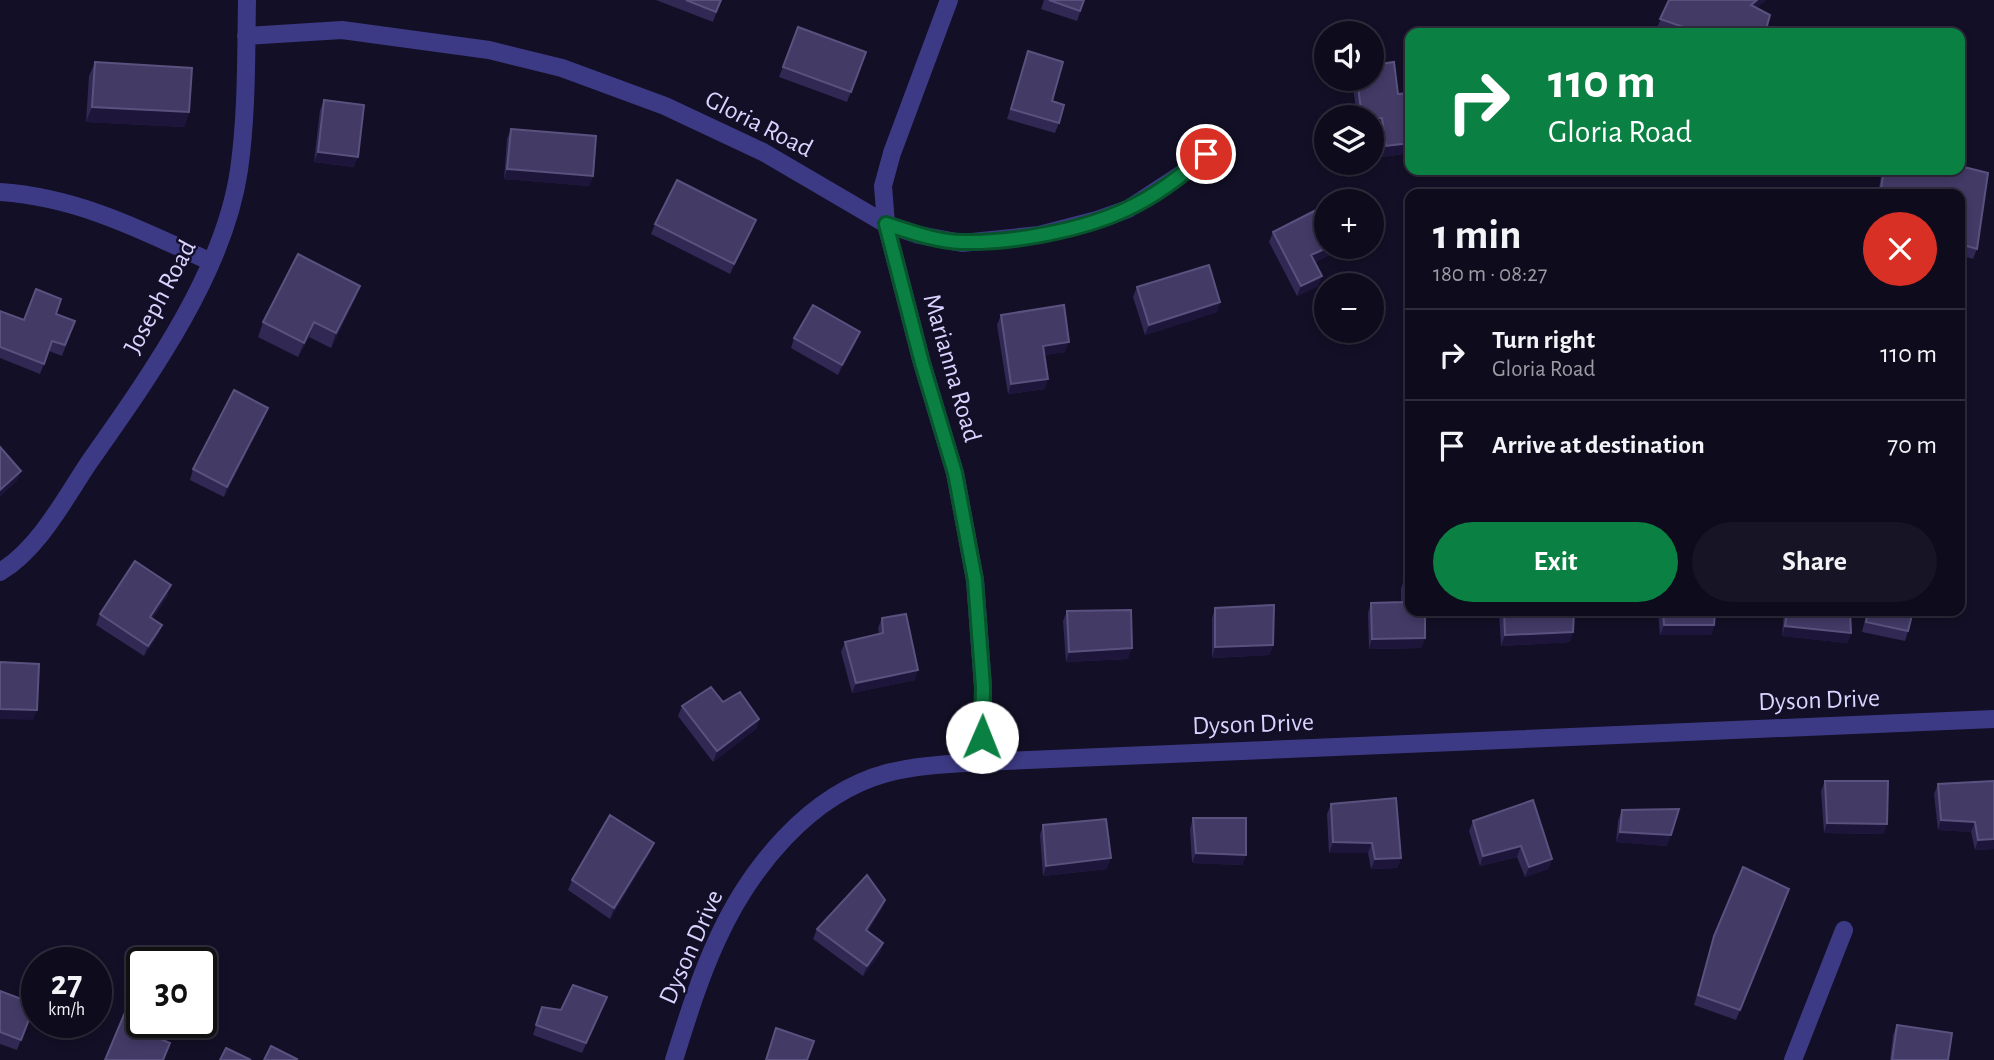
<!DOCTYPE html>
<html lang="en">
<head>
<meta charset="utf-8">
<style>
  :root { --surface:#0e0b1c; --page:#171425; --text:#f1f3f6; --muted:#9b9ba3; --line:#2e2b3b; --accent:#0b8043 }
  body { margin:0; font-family:"Alegreya Sans",sans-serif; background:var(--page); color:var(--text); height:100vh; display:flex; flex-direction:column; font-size:26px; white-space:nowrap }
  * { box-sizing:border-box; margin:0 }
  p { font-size:23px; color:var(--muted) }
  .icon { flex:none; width:38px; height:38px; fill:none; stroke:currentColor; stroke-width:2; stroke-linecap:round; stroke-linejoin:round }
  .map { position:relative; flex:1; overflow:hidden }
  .details { position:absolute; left:1405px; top:189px; width:560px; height:427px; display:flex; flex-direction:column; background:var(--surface); border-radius:14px; box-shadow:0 4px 10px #0003,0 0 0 2px var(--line) }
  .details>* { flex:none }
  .hud { position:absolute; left:1405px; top:28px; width:560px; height:147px; border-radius:14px; box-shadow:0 4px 10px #0003,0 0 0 2px var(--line); background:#0b8043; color:#fff; overflow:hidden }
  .tools { position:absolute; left:1314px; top:21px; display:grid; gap:14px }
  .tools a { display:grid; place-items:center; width:70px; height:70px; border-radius:50%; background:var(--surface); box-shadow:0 4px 10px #0003,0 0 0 2px var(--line); font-size:35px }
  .speed { position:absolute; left:21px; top:947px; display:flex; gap:14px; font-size:35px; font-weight:700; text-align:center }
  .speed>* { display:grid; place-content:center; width:91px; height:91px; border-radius:50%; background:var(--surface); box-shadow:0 4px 10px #0003,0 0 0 2px var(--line); line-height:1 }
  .speed small { font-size:18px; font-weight:400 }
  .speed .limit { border:4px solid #111; border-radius:10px; background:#fff; color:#111 }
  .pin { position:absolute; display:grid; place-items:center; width:60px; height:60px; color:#fff; margin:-30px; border:4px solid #fff; border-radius:50%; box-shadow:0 2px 7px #0007 }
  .me { position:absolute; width:77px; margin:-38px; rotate:1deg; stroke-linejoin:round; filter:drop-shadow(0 0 5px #0008) }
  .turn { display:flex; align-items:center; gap:24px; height:147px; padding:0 28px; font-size:32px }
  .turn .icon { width:91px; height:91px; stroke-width:2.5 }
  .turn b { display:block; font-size:49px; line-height:60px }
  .round { display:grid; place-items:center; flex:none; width:74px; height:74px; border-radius:37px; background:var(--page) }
  .summary { display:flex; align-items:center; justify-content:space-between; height:119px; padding:0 28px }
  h1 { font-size:42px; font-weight:600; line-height:52px }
  .action { display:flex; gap:14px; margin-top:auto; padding:14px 28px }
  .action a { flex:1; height:80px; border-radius:42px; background:var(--accent); color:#fff; font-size:28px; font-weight:600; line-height:80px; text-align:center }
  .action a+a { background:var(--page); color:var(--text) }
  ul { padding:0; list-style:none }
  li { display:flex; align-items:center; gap:21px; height:91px; padding:0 28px; border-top:2px solid var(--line) }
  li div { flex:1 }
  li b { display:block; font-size:26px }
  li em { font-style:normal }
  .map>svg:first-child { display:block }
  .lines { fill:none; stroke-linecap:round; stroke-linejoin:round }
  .minor { stroke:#3d3a85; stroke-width:18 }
  .wall { fill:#312854 }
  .shaded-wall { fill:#1d163a }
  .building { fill:#433a66; stroke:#5a527e; stroke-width:2 }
  .route-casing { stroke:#07532c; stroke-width:18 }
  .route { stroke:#0b8043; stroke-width:12 }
  .labels { text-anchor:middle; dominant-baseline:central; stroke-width:5; stroke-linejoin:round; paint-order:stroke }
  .street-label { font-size:26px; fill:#d9d4ff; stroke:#130f26 }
</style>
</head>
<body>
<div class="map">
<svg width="1994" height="1060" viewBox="0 0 1994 1060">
  <rect width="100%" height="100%" fill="#130f26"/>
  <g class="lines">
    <path class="minor" d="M 949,0 L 892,153 L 883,186 L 886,224 L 922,363 L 955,473 L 975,580 L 983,687 L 982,762
      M 246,36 L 342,30 L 489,50 L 562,68 L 665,106 L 763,152 L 886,224 L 919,235 L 962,243 L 1039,235 L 1097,220 L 1128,209 L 1194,166 L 1219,143
      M 0,192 C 77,197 142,230 211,262
      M 0,572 C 39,549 65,498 90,461 C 149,377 224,273 239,170 C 247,114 246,56 247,0
      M 674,1060 C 687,1019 699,979 717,940 C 749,869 809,794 887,773 C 918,765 950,764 982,762 L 1994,719
      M 1793,1060 L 1844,930"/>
  </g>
  <path class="wall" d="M 656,0 L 721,0 L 713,22 Z
    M 1044,0 L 1084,0 L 1077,21 L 1041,9 Z
    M 1669,0 L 1765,0 L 1764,2 L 1756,8 L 1765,33 L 1667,33 L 1656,30 Z
    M 798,27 L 866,52 L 847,102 L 779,77 Z
    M 1028,51 L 1052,101 L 1059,123 L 1055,133 L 1007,119 Z
    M 95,62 L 189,112 L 184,127 L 86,122 L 89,76 Z
    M 1352,79 L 1372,79 L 1398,94 L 1410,93 L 1410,153 L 1382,157 L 1379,128 L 1372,117 L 1357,117 Z
    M 324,100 L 354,167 L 314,162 L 320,110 Z
    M 511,129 L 593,176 L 589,186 L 504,179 L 507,139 Z
    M 1882,170 L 1960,170 L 1977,249 L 1973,259 L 1960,255 L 1960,194 L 1878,194 Z
    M 756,220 L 752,231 L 730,274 L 651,234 L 655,224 Z
    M 1273,232 L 1326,247 L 1346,247 L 1315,262 L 1318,286 L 1297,296 L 1269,242 Z
    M 360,286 L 354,301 L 331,348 L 309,337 L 298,357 L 258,337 L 263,322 Z
    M 1137,287 L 1220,302 L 1217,312 L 1145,335 L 1133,297 Z
    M 0,311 L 24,320 L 56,314 L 75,321 L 62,356 L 49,351 L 40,374 L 0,358 Z
    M 1001,315 L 1065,352 L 1045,355 L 1045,389 L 1008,394 L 997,325 Z
    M 794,338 L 856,342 L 838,375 L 791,348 Z
    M 264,418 L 224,497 L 190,480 L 193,469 Z
    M 1404,579 L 1425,638 L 1421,648 L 1369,649 L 1368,613 L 1371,603 L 1401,602 L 1401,589 Z
    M 168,595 L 152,619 L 162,625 L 158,635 L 144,656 L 96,625 L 100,614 Z
    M 1215,608 L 1273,645 L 1269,655 L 1212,658 L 1212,618 Z
    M 1067,611 L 1128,659 L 1066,662 L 1063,621 Z
    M 1499,611 L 1574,611 L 1570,642 L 1501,646 Z
    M 1658,611 L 1715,611 L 1714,625 L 1711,635 L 1660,635 Z
    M 1784,611 L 1850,611 L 1851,633 L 1847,643 L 1782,636 Z
    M 1867,611 L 1913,611 L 1908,631 L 1905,641 L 1862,632 Z
    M 882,618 L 915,680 L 852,693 L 841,652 L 845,642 L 879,634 L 878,628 Z
    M 723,702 L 759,719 L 756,729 L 713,762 L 678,716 L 682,706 Z
    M 1825,781 L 1884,834 L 1824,833 L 1821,791 Z
    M 1994,781 L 1994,849 L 1975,850 L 1971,832 L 1938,830 L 1934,794 L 1938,784 Z
    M 1331,804 L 1401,858 L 1397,868 L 1371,869 L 1368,853 L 1329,853 L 1327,814 Z
    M 1622,810 L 1667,846 L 1616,842 L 1618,821 Z
    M 1193,818 L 1246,855 L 1242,865 L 1192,863 L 1190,829 Z
    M 1473,821 L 1552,859 L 1548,869 L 1525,877 L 1517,857 L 1480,866 L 1469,831 Z
    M 1043,825 L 1107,869 L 1043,876 L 1040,835 Z
    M 654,843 L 650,853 L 610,919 L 568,890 L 572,880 Z
    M 1789,889 L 1736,1020 L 1694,1005 L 1714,936 Z
    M 885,900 L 881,910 L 868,931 L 883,943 L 880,953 L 863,976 L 813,939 L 817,929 Z
    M 0,991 L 35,1004 L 17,1050 L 0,1044 Z
    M 542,1007 L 561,1010 L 603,1007 L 582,1053 L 533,1035 Z
    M 1897,1025 L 1948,1060 L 1890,1060 L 1893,1035 Z"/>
  <path class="shaded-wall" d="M 1757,0 L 1765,0 L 1764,2 L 1747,15 L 1751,5 Z
    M 92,107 L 189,112 L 184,127 L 86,122 Z
    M 1382,118 L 1379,128 L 1372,129 L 1372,119 Z
    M 1410,143 L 1410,153 L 1382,157 L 1386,146 Z
    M 318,152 L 358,157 L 354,167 L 314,162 Z
    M 507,169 L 593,176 L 589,186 L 504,179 Z
    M 756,220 L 752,231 L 730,274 L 734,264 Z
    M 1329,247 L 1346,247 L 1308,266 L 1311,255 Z
    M 1322,276 L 1318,286 L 1297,296 L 1301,286 Z
    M 360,286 L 354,301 L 331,348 L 336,333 Z
    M 1220,302 L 1217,312 L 1145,335 L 1149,325 Z
    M 314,322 L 309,337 L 298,357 L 304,343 Z
    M 860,332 L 856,342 L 838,375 L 842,365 Z
    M 1069,342 L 1065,352 L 1040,356 L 1043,346 Z
    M 1048,379 L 1045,389 L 1008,394 L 1011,384 Z
    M 268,408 L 264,418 L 224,497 L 227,487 Z
    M 21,471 L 17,481 L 0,497 L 0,490 Z
    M 171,585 L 168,595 L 146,627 L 150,617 Z
    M 162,625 L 158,635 L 144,656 L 148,646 Z
    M 1664,625 L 1714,625 L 1711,635 L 1660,635 Z
    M 1785,626 L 1851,633 L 1847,643 L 1782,636 Z
    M 1573,632 L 1570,642 L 1501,646 L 1505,635 Z
    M 1425,638 L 1421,648 L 1369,649 L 1372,639 Z
    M 1273,645 L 1269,655 L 1212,658 L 1215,647 Z
    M 1132,648 L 1128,659 L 1066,662 L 1069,652 Z
    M 918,670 L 915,680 L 852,693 L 856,683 Z
    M 0,709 L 37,710 L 33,720 L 0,719 Z
    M 759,719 L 756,729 L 713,762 L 717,751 Z
    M 1941,820 L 1975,822 L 1971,832 L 1938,830 Z
    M 1827,823 L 1887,824 L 1884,834 L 1824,833 Z
    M 1620,832 L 1671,835 L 1667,846 L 1616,842 Z
    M 1994,839 L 1994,849 L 1975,850 L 1978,840 Z
    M 1333,842 L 1372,843 L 1368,853 L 1329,853 Z
    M 654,843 L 650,853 L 610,919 L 614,908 Z
    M 1521,846 L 1517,857 L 1480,866 L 1483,856 Z
    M 1196,853 L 1246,855 L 1242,865 L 1192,863 Z
    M 1111,858 L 1107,869 L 1043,876 L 1046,866 Z
    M 1401,858 L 1397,868 L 1371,869 L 1375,859 Z
    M 1552,859 L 1548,869 L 1525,877 L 1529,867 Z
    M 885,900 L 881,910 L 862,940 L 866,930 Z
    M 883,943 L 880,953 L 863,976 L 867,966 Z"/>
  <path class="building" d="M 686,0 L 721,0 L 716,12 Z
    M 1049,0 L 1084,0 L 1080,11 Z
    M 1669,0 L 1757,0 L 1751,5 L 1770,15 L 1765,33 L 1701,33 L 1660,19 Z
    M 798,27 L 866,52 L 851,92 L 783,67 Z
    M 1028,51 L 1063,62 L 1052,101 L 1064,105 L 1059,123 L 1011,109 Z
    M 95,62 L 192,68 L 189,112 L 92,107 Z
    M 1394,62 L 1398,94 L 1410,93 L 1410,143 L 1386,146 L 1382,118 L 1372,119 L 1372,117 L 1362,117 L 1357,79 L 1372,79 L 1372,65 Z
    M 324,100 L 364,105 L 358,157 L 318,152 Z
    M 511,129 L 596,136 L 593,176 L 507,169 Z
    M 1960,166 L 1988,173 L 1977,249 L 1960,244 L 1960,194 L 1880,194 L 1884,170 L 1960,170 Z
    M 677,180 L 756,220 L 734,264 L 655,224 Z
    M 1326,205 L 1326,247 L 1329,247 L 1311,255 L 1322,276 L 1301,286 L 1273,232 Z
    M 298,254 L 360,286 L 336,333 L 314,322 L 304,343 L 263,322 Z
    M 1209,265 L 1220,302 L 1149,325 L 1137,287 Z
    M 36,289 L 61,299 L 56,314 L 75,321 L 65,345 L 52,341 L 44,364 L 0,347 L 0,311 L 24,320 Z
    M 813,305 L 860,332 L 842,365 L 794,338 Z
    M 1064,305 L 1069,342 L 1043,346 L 1048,379 L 1011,384 L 1001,315 Z
    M 234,390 L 268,408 L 227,487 L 193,469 Z
    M 0,447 L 21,471 L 0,490 Z
    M 135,561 L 171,585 L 150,617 L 162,625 L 148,646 L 100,614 Z
    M 1404,579 L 1410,580 L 1410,611 L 1425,611 L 1425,638 L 1372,639 L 1371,603 L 1404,602 Z
    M 1274,605 L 1273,645 L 1215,647 L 1215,608 Z
    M 1131,610 L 1132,648 L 1069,652 L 1067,611 Z
    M 1504,611 L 1574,611 L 1573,632 L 1505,635 Z
    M 1663,611 L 1715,611 L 1714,625 L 1664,625 Z
    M 1787,611 L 1850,611 L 1851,633 L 1785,626 Z
    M 1868,611 L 1913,611 L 1908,631 L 1866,622 Z
    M 906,614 L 918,670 L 856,683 L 845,642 L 883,633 L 882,618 Z
    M 0,662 L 39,664 L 37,710 L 0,709 Z
    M 711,687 L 723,702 L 740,692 L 759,719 L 717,751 L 682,706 Z
    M 1825,781 L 1888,781 L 1887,824 L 1827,823 Z
    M 1994,781 L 1994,839 L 1978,840 L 1975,822 L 1941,820 L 1938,784 Z
    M 1396,798 L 1401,858 L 1375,859 L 1372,843 L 1333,842 L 1331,804 Z
    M 1533,800 L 1552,859 L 1529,867 L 1521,846 L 1483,856 L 1473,821 Z
    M 1679,809 L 1671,835 L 1620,832 L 1622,810 Z
    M 610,815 L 654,843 L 614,908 L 572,880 Z
    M 1193,818 L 1246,818 L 1246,855 L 1196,853 Z
    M 1106,819 L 1111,858 L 1046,866 L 1043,825 Z
    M 1743,867 L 1789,889 L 1740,1010 L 1698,995 L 1714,936 Z
    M 867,875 L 885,900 L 866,930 L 883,943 L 867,966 L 817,929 Z
    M 573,985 L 607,997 L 586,1043 L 536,1025 L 542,1007 L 561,1010 Z
    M 0,991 L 35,1004 L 21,1040 L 0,1032 Z
    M 126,1010 L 142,1017 L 142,1022 L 153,1022 L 156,1024 L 151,1035 L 170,1043 L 163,1060 L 105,1060 Z
    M 1897,1025 L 1952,1033 L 1948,1060 L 1892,1060 Z
    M 776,1028 L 814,1041 L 807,1060 L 766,1060 Z
    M 271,1046 L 297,1059 L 296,1060 L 264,1060 Z
    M 226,1048 L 251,1060 L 220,1060 Z"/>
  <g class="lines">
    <g class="route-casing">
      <path id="route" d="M 982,737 L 983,687 L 975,580 L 955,473 L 922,363 L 886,224 C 911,232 938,242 964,242 C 1013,243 1083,230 1127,209 C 1155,196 1183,175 1206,154"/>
    </g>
    <use href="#route" class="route"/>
  </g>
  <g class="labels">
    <g class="street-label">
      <text transform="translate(759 124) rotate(27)">Gloria Road</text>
      <text transform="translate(160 297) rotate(-62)">Joseph Road</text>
      <text transform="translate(952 368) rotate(74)">Marianna Road</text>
      <text transform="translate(1819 700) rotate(-2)">Dyson Drive</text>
      <text transform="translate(1253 724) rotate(-2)">Dyson Drive</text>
      <text transform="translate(691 947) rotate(-66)">Dyson Drive</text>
    </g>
  </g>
</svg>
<div class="tools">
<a><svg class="icon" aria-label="sound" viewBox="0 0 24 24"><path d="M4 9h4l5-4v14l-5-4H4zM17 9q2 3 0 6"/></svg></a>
<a><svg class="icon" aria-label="layers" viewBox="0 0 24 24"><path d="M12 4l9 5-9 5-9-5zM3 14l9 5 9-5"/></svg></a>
<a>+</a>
<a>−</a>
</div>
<div class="speed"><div>27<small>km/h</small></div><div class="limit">30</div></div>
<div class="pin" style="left:1206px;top:154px;background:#d93025"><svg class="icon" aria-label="arrive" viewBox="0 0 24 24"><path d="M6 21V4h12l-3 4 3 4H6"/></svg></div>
<svg class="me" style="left:982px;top:737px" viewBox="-20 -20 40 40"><circle r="19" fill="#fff"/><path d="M0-13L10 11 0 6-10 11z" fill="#0b8043"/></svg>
<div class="hud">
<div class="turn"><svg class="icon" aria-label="right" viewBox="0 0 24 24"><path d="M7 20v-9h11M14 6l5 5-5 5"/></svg><div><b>110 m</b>Gloria Road</div></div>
</div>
<section class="details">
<div class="summary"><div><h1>1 min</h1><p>180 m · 08:27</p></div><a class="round" style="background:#d93025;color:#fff"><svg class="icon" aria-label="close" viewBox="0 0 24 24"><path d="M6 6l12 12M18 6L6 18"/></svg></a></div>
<ul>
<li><svg class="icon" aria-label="right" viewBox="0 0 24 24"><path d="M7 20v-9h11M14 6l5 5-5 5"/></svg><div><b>Turn right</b><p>Gloria Road</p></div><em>110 m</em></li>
<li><svg class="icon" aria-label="arrive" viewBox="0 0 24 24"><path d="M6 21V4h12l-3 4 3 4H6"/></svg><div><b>Arrive at destination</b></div><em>70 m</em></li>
</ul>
<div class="action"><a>Exit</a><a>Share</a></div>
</section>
</div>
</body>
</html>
